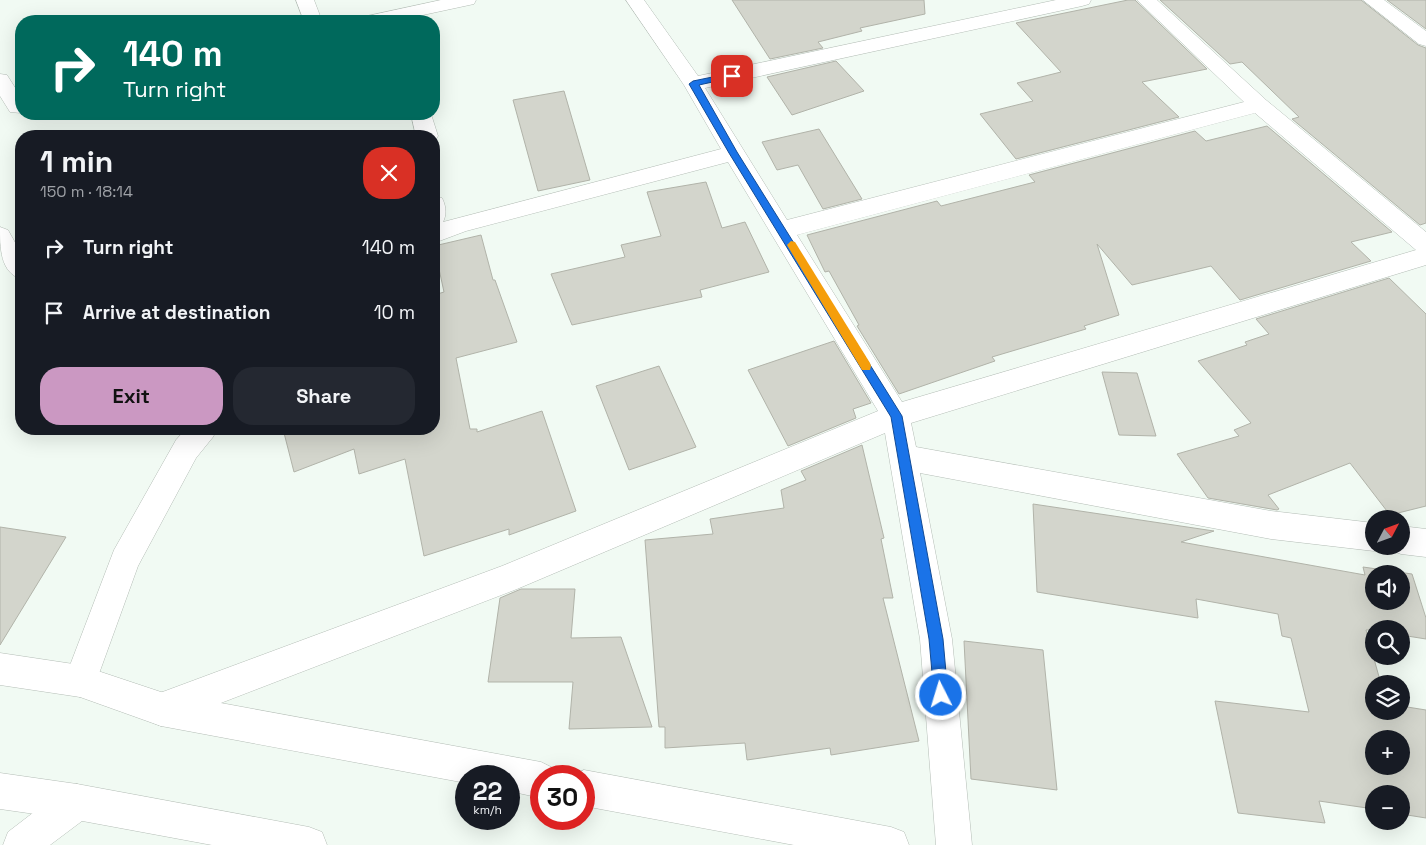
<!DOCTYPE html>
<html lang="en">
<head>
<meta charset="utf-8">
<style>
  :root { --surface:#171b24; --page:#242831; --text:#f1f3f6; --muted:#9ea1a6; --accent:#cb98c2 }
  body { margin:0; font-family:"Space Grotesk",sans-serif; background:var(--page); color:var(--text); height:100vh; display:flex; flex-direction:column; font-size:19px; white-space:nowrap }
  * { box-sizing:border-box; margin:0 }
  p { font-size:16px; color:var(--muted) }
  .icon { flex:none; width:28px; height:28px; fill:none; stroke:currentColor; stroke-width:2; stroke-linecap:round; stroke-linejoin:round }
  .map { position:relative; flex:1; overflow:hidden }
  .panel { position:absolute; left:15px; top:130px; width:425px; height:305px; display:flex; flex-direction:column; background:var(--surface); border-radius:20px; box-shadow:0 5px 20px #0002 }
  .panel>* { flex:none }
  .hud { position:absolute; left:15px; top:15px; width:425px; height:105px; border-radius:20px; box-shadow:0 5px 20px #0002; background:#00695c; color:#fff; overflow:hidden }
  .needle { width:32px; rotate:49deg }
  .buttons { position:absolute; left:1365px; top:510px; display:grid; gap:10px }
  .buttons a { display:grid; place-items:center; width:45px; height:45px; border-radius:50%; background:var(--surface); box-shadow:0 5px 20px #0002; font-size:25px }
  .speed { position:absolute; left:455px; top:765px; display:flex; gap:10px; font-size:25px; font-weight:700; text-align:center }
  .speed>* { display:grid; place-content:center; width:65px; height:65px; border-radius:50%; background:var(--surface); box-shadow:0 5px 20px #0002; line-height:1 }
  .speed small { font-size:12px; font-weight:400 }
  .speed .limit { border:8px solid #d22; background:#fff; color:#111 }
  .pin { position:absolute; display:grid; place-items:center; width:42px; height:42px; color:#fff; margin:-21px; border-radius:10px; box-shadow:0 2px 8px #0006 }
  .me { position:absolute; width:55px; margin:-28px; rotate:355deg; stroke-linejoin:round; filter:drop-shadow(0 0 4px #0008) }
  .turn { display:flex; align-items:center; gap:18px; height:105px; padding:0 25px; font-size:22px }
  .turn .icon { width:65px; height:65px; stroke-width:2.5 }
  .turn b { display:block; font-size:35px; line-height:42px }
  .round { display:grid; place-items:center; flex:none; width:52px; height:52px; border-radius:20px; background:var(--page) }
  .headline { display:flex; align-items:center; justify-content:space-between; height:85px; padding:0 25px }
  h1 { font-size:30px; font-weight:700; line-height:38px }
  .action { display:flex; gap:10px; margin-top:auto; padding:10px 25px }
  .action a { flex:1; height:58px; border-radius:20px; background:var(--accent); color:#111; font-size:20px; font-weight:700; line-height:58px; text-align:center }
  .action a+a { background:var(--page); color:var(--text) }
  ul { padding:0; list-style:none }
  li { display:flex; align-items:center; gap:15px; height:65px; padding:0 25px }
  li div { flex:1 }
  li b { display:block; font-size:19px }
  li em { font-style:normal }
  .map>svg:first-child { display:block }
  .building { fill:#d3d5cc; stroke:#b1b3a9; fill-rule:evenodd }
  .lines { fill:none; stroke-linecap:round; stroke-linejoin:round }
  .street-casing { stroke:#b4bdb6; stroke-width:1 }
  .secondary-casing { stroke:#b4bdb6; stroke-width:1 }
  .street { fill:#fff; fill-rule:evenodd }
  .secondary { fill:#fff; fill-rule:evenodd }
  .route { fill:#1a73e8; stroke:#114b97 }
  .slow { fill:#f59e0b }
</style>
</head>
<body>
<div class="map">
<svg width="1426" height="845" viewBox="0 0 1426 845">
  <rect width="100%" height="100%" fill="#f1faf3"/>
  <path class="building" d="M 732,0 L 924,0 L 925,14 L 860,28 L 862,31 L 818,42 L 823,48 L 770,59 Z
    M 1128,0 L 1135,0 L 1207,69 L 1142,82 L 1179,117 L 1016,159 L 980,114 L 1033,101 L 1017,83 L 1061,72 L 1016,23 Z
    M 1160,0 L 1361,0 L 1418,45 L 1426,48 L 1426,223 L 1420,225 L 1292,119 L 1299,117 L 1242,62 L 1230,64 Z
    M 1387,0 L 1426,0 L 1426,29 Z
    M 836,61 L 864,91 L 792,115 L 767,77 Z
    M 564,91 L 590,180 L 538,191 L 513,100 Z
    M 1267,126 L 1392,232 L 1351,242 L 1371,261 L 1240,300 L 1211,266 L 1132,285 L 1097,244 L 1119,315 L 1084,326 L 1086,329 L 992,357 L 995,361 L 899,394 L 857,326 L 859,325 L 829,271 L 825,272 L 807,235 L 937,201 L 941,206 L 1035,182 L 1029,175 L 1195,131 L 1206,141 Z
    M 819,129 L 862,199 L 823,209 L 798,165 L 777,170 L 762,142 Z
    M 706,182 L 722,228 L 745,222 L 769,272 L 700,290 L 702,297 L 572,325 L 551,274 L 625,257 L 621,245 L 661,236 L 647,192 Z
    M 481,235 L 493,280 L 495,280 L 517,342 L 456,358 L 470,429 L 477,429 L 477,432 L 542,411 L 576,511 L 509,535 L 509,529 L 424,556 L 405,459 L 359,474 L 354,449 L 294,472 L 283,429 L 434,429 L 434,295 L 444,292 L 434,246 Z
    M 1389,278 L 1426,314 L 1426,506 L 1390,515 L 1350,463 L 1268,495 L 1279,509 L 1277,510 L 1208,498 L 1177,454 L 1239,436 L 1234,430 L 1251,423 L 1198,361 L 1247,345 L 1245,342 L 1269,334 L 1256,319 Z
    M 834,341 L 871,403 L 853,409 L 856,418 L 788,446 L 748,370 Z
    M 659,366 L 696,447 L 629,470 L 596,386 Z
    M 1102,372 L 1137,373 L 1156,436 L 1119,435 Z
    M 862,445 L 884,538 L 881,539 L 893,598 L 883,598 L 919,741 L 831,755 L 830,748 L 747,760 L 745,743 L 665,748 L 665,727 L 659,727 L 645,540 L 713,534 L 710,519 L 784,508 L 781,490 L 806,480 L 801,471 Z
    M 1033,504 L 1214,531 L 1181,542 L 1365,575 L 1363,567 L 1412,574 L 1426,618 L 1426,639 L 1401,635 L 1401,629 L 1366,630 L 1381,684 L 1374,684 L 1374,711 L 1401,711 L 1401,706 L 1426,710 L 1426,818 L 1401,814 L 1401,794 L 1374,794 L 1374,809 L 1319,801 L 1325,823 L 1238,813 L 1215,701 L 1309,712 L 1291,638 L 1282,636 L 1278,614 L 1196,599 L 1198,618 L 1037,592 ZM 1374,574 L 1401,574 L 1401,601 L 1374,601 ZM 1374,739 L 1401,739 L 1401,766 L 1374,766 Z
    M 0,527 L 66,537 L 0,645 Z
    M 521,589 L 575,589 L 571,638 L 621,637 L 652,727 L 569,729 L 573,682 L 488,682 L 500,598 Z
    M 964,641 L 1043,650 L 1057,790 L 971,779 Z"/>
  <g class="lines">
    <g class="street-casing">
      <path id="street" d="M 296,0 L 314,0 L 322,21 L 304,21 Z
        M 441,0 L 476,0 L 474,4 L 395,21 L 360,21 L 363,17 Z
        M 626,0 L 644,0 L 698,76 L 1056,0 L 1091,0 L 1089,4 L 1082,6 L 705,88 L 787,220 L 1244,102 L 1137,0 L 1157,0 L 1266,100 L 1426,232 L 1426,265 L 911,423 L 916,447 L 1271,511 L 1374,523 L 1374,546 L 1385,547 L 1374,551 L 1271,539 L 920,473 L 952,639 L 972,845 L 936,845 L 920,639 L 885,433 L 517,589 L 161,726 L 149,721 L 144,709 L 149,697 L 502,566 L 878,411 L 728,162 L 466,231 L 434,243 L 434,196 L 442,198 C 446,206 447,214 443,222 L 721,149 L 684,85 ZM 1255,113 L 1416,250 L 902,402 L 797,235 Z
        M 1363,0 L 1384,0 L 1426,31 L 1426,46 L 1419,44 Z
        M 0,74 L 7,75 L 21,97 L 21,113 L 10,112 L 0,96 Z
        M 411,114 L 431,114 L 438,136 L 435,141 L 434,136 L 416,136 Z
        M 0,227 L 8,230 L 21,253 L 21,279 C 0,272 0,248 0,227 Z
        M 186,429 L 217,429 L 213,437 L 196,458 L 138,566 L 92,693 L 80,697 L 68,693 L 64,681 L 114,550 L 176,440 Z
        M 1401,526 L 1426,529 L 1426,557 L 1401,554 L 1390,550 L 1389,546 L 1401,546 Z
        M 77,784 L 90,789 L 95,802 L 90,815 L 50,845 L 3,845 L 8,832 L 64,789 Z"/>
    </g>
    <g class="secondary-casing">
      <path id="secondary" d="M 0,653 L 80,665 L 161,692 L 541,762 L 553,768 L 557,776 L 541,776 L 541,798 L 509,791 L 509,776 L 466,776 L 466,783 L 161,726 L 80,697 L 0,685 Z
        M 584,770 L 891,827 L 904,832 L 909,845 L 794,845 L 584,806 L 584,776 L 571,776 Z
        M 0,773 L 77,784 L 309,827 L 322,832 L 327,845 L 212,845 L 77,820 L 0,809 Z"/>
    </g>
    <use href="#street" class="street"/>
    <use href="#secondary" class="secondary"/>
  </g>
  <path class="route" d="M 732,73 L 736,76 L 735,77 L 699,85 L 737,152 L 902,416 L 943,639 L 948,695 L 946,700 L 941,702 L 936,700 L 934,695 L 929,639 L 891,417 L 729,153 L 689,84 L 693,81 Z"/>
  <path class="slow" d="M 791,241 L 795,242 L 870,363 L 871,366 L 870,370 L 862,370 L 787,245 Z"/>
</svg>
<div class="buttons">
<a><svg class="needle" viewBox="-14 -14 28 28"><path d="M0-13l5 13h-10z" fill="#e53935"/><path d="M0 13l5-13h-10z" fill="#9ea1a6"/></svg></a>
<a><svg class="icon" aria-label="sound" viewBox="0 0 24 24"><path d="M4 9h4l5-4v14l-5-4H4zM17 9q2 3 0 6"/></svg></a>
<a><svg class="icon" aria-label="search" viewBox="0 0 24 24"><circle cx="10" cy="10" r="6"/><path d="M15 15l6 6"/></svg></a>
<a><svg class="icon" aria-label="layers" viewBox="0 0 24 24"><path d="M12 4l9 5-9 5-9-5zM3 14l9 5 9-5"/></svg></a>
<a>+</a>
<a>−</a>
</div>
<div class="speed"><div>22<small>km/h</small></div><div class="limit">30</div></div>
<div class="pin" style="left:732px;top:76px;background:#d93025"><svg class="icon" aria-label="arrive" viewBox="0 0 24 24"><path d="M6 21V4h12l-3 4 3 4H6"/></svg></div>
<svg class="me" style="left:941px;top:695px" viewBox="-20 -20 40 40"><circle r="17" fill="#1a73e8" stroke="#fff" stroke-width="3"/><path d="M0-11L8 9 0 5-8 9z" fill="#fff"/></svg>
<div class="hud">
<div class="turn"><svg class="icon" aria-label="right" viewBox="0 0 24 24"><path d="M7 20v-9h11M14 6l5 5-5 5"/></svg><div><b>140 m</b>Turn right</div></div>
</div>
<section class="panel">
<div class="headline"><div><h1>1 min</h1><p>150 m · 18:14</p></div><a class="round" style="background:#d93025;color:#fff"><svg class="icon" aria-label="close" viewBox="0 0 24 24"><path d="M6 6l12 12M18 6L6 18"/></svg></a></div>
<ul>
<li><svg class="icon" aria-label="right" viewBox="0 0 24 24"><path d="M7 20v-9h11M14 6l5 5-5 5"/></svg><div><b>Turn right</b></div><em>140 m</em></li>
<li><svg class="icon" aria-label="arrive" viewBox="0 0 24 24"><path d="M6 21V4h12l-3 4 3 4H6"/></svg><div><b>Arrive at destination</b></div><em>10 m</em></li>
</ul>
<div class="action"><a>Exit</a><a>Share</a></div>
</section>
</div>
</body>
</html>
